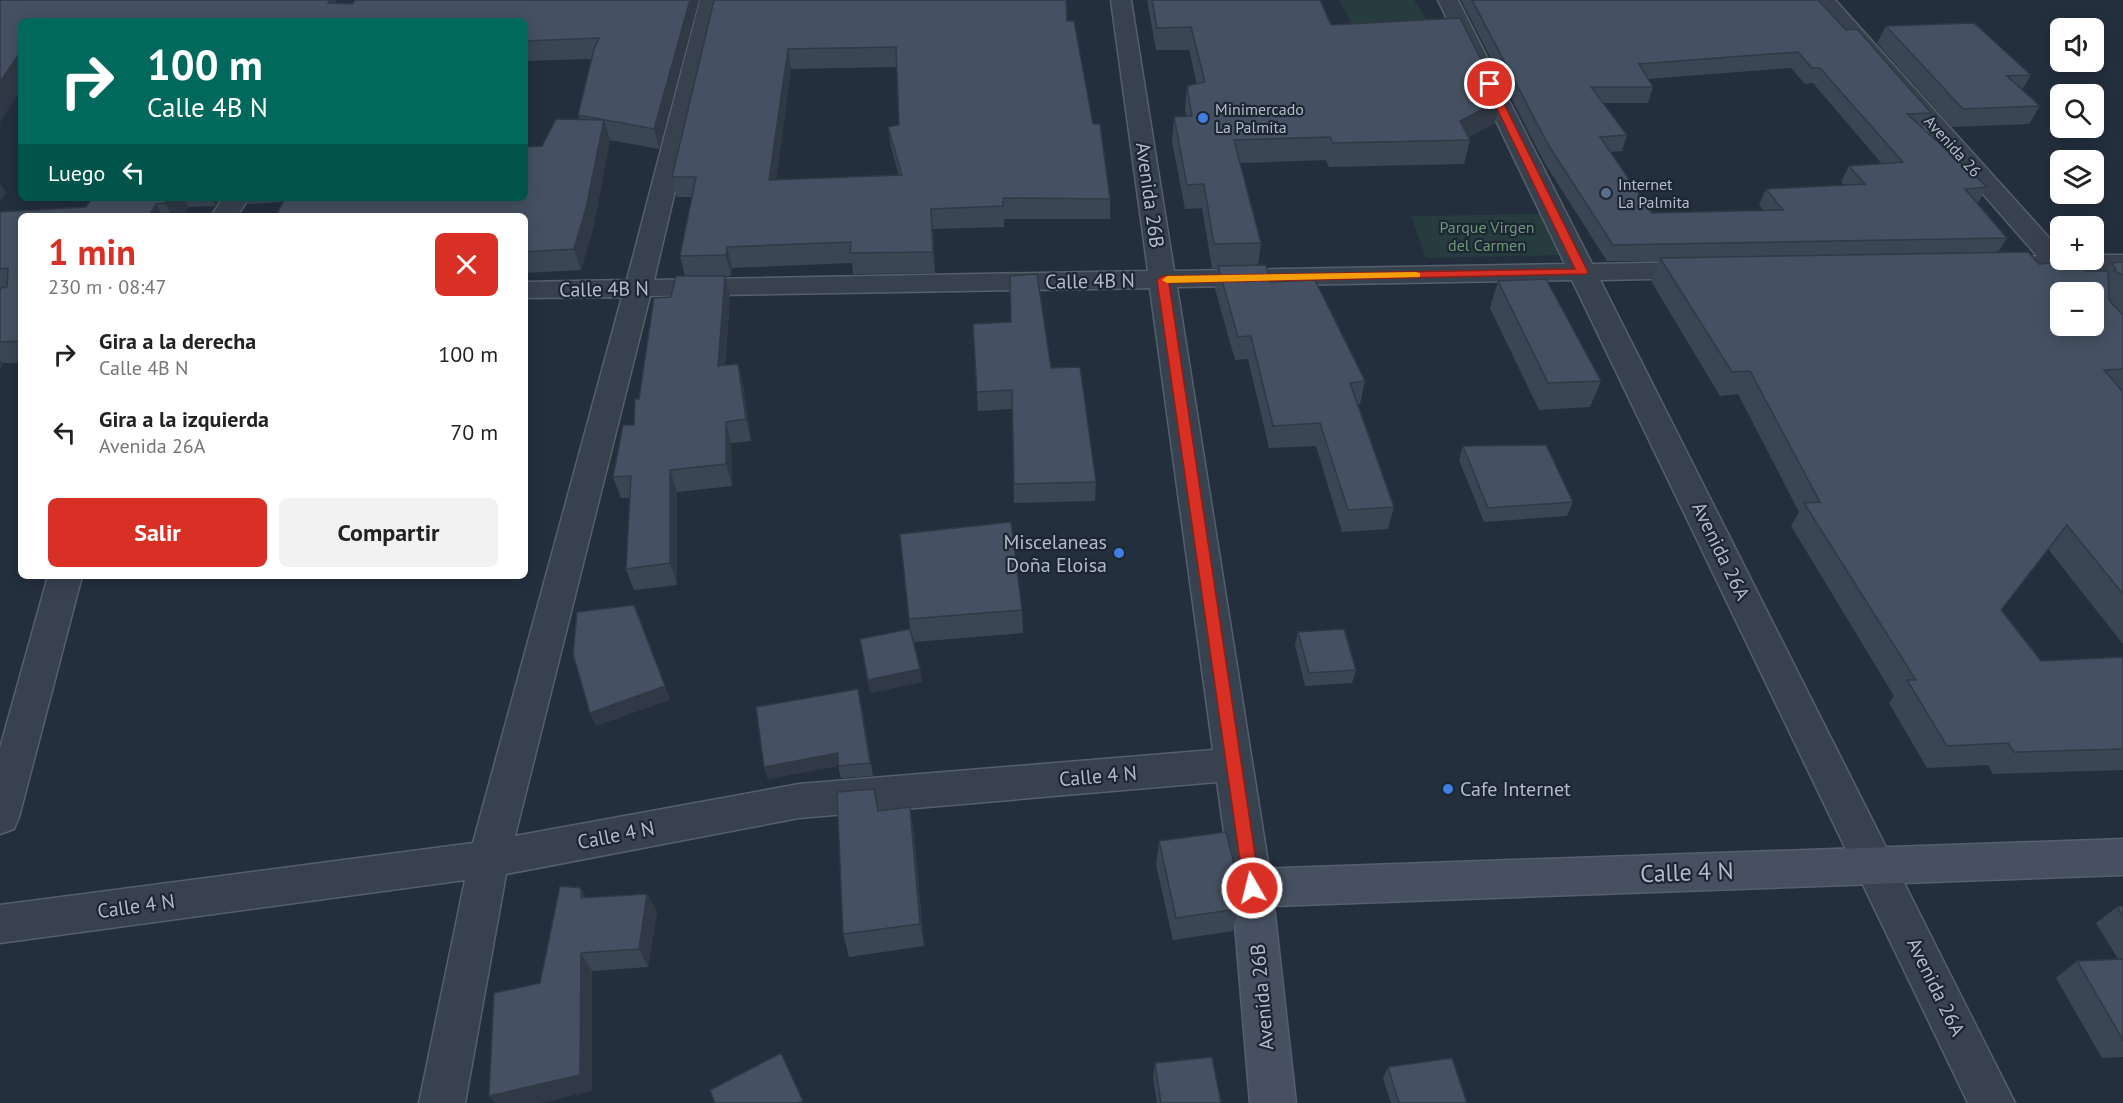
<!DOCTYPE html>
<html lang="es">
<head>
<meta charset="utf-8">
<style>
  :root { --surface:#fff; --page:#f2f2f2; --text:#222; --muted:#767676; --accent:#d93025 }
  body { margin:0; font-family:"PT Sans",sans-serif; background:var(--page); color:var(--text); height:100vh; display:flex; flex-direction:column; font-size:22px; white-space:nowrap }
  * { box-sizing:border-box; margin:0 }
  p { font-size:20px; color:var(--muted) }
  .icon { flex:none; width:33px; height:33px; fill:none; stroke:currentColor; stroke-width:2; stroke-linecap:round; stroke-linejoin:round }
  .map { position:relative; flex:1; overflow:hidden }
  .drawer { position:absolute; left:18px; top:213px; width:510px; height:366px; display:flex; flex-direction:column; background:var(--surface); border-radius:9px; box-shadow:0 3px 15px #0003 }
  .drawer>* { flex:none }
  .hud { position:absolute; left:18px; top:18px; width:510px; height:183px; border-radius:9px; box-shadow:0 3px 15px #0003; background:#00695c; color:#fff; overflow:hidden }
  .buttons { position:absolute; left:2050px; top:18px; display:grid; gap:12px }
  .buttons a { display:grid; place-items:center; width:54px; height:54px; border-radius:9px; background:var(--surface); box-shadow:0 3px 15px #0003; font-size:30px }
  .pin { position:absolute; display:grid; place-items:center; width:51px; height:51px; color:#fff; margin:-26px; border:3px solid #fff; border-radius:50%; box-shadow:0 2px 6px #0007 }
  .me { position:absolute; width:66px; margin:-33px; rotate:352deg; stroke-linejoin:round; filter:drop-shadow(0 0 4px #0008) }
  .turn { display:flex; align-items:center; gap:21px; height:126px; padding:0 30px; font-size:27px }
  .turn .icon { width:78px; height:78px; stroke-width:2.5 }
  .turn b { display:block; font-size:42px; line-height:51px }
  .then { display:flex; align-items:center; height:57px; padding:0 30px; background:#0003; gap:12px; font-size:22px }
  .round { display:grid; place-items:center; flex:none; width:63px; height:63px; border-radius:9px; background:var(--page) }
  .summary { display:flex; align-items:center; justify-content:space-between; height:102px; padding:0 30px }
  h1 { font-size:36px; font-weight:700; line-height:45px; color:var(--accent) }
  .cta { display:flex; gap:12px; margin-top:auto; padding:12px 30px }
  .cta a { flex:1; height:69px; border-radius:9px; background:var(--accent); color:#fff; font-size:24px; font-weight:700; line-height:69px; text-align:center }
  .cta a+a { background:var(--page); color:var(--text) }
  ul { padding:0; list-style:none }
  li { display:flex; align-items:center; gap:18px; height:78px; padding:0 30px }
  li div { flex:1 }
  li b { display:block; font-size:22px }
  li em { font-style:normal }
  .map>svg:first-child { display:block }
  .green { fill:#263c3f }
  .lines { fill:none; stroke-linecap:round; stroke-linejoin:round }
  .street-casing { stroke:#565f6c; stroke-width:3 }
  .secondary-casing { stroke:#565f6c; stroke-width:3 }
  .street { fill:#38414e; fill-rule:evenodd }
  .secondary { fill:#465061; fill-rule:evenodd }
  .wall { fill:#3b4654; fill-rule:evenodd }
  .shaded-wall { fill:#303945 }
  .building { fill:#455162; stroke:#303945; stroke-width:1.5; fill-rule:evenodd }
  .route { fill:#d93025; stroke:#8d1f18; stroke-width:1.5 }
  .slow { fill:#f59e0b }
  .shop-dot { fill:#3f7fe0; stroke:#1d2633; stroke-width:2 }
  .service-dot { fill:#5c6f8a; stroke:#1d2633; stroke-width:2 }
  .labels { text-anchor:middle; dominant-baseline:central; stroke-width:4.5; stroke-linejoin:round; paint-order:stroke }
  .far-poi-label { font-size:16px; fill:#b4bcc9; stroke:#1d2633; text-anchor:start }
  .far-street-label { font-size:16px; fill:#b4bcc9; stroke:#1d2633 }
  .far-park-label { font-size:16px; fill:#6b9a76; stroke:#1d2633 }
  .street-label { font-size:20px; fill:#b4bcc9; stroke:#1d2633 }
  .poi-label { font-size:20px; fill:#b4bcc9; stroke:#1d2633; text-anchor:end }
  .near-street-label { font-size:24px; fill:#b4bcc9; stroke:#1d2633 }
</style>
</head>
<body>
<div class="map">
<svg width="2123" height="1103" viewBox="0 0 2123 1103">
  <rect width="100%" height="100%" fill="#242f3e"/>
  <path class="green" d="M 1339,0 L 1414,0 L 1433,30 L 1357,34 Z
    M 1545,214 L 1565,255 L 1426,258 L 1411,216 Z"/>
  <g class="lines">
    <g class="street-casing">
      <path id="street" d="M 700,0 L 720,0 L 654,280 L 1148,271 L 1111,0 L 1131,0 L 1174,271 L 1565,264 L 1438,0 L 1458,0 L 1592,264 L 1701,262 L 1710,264 L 1714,270 L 1710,276 L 1701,278 L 1600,280 L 2015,1103 L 1968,1103 L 1572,280 L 1177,287 L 1272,888 L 1266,901 L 1252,907 L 1238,901 L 1232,888 L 1217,782 L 799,818 L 506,874 L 465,1103 L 419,1103 L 465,880 L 0,943 L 0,905 L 473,843 L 622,297 L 525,298 L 525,282 L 627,280 ZM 1150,288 L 1213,750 L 799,784 L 515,836 L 650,296 Z
        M 1814,0 L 1835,0 L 2061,251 L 2061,260 L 2094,260 L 2094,255 L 2123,255 L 2123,271 L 2079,271 L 2097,292 L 2094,296 L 2094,292 L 2069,292 L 2051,272 L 2023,270 L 2019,264 L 2023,258 L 2037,256 Z
        M 223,198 L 249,198 L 237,216 L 211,216 Z
        M 48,576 L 82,576 L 19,817 L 14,829 L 0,834 L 0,748 Z"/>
    </g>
    <g class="secondary-casing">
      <path id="secondary" d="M 2123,839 L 2123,875 L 1274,906 L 1296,1103 L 1250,1103 L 1232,888 L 1238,875 L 1252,869 Z"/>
    </g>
    <use href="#street" class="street"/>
    <use href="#secondary" class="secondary"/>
  </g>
  <path class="wall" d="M 0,0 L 335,0 L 337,4 L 352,4 L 699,0 L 659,149 L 610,140 L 593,229 L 581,270 L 525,273 L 525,216 L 283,202 L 248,204 L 244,198 L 525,198 L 542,146 L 580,119 L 578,115 L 591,59 L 525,61 L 525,21 L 21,21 L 21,89 L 0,122 Z
    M 714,0 L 1067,21 L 1093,124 L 1110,199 L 1110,219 L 1004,219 L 1004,227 L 933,229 L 935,273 L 853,274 L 852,263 L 732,268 L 731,276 L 725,276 L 730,297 L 725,365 L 738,364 L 743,385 L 751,441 L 731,443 L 732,486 L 677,492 L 677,585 L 634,590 L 626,569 L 630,498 L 621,498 L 613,477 L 634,425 L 639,399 L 671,297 L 685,276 L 680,256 L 692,197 L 677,197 L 672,177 ZM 897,67 L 899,125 L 888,127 L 891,147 L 899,175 L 776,180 L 791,69 Z
    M 1147,0 L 1320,0 L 1331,25 L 1495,123 L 1469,137 L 1470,140 L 1464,164 L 1329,167 L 1326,160 L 1240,163 L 1261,243 L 1258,265 L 1270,282 L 1365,381 L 1360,404 L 1358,404 L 1394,507 L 1388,529 L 1342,532 L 1316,446 L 1269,448 L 1248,359 L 1235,360 L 1215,289 L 1217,268 L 1212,268 L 1202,208 L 1185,209 L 1172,141 L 1174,117 L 1186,117 L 1185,109 L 1187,86 L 1197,84 L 1189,50 L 1156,50 Z
    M 1461,0 L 1818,0 L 1846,30 L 1931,113 L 1923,128 L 1987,187 L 1978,203 L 1976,203 L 2007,238 L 1998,252 L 2039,264 L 2085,271 L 2106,271 L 2111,263 L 2123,262 L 2123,644 L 2048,549 L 2001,610 L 2041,661 L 2123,657 L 2123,770 L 1993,774 L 1988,765 L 1927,768 L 1889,703 L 1894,696 L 1791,526 L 1799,512 L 1738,394 L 1720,396 L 1651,281 L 1659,261 L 1607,261 L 1544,162 ZM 1791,68 L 1805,84 L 1813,83 L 1882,164 L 1849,166 L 1841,182 L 1844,185 L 1766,189 L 1759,205 L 1763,210 L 1652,213 L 1610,152 L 1622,151 L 1627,135 L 1603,103 L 1648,103 L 1653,87 L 1648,79 Z
    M 1886,26 L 2031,75 L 2022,90 L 2040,106 L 2029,124 L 1952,127 L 1877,43 Z
    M 92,198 L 221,198 L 215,206 L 188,207 L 182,216 L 21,216 L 21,363 L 3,363 L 0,369 L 0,212 L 86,207 Z
    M 1498,281 L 1601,381 L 1590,407 L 1539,410 L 1490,308 Z
    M 973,324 L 1051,368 L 1096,482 L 1095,501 L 1014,503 L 1012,409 L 978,411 Z
    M 1463,446 L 1573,502 L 1567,516 L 1484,522 L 1459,460 Z
    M 900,534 L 1022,610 L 1023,633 L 914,642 L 920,669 L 922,682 L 870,693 L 860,639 L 910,629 Z
    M 1298,632 L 1356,670 L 1352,683 L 1305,686 L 1295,645 Z
    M 861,702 L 873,776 L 841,778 L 838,766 L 768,779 L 764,767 Z
    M 874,789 L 879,811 L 914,831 L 924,946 L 849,957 L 843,934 Z
    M 1159,841 L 1238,909 L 1233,931 L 1173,940 L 1156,865 Z
    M 581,888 L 586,898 L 647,894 L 657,912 L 648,967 L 592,971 L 592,1091 L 540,983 Z
    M 2123,906 L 2123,1057 L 2102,1058 L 2056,978 L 2077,961 L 2118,959 L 2096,923 L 2117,907 Z
    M 1155,1063 L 1221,1103 L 1157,1103 L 1153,1079 Z
    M 1388,1067 L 1467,1103 L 1391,1103 L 1383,1078 Z"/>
  <path class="shaded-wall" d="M 330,0 L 335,0 L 341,13 L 328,3 Z
    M 690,0 L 699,0 L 659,149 L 654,129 Z
    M 788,49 L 791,69 L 773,201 L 769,180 Z
    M 21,51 L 21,89 L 0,122 L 0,82 Z
    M 1501,99 L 1495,123 L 1463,140 L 1460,121 Z
    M 604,120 L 610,140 L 593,229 L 581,270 L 574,249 Z
    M 0,183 L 7,193 L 0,201 Z
    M 168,198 L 183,198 L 188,207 L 182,216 L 172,216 L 165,203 Z
    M 211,198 L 221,198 L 215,206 Z
    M 156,204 L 163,216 L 149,216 Z
    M 931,209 L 933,229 L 935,273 L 933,252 Z
    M 727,247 L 732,268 L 731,276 L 726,255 Z
    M 725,276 L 730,297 L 723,388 L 718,366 Z
    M 0,360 L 3,363 L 0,369 Z
    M 738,364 L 743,385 L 751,441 L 746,419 Z
    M 726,422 L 731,443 L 732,486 L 726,464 Z
    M 670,470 L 677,492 L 677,585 L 670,563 Z
    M 920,669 L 922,682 L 870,693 L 868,680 Z
    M 665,686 L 670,700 L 596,726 L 590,713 Z
    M 838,753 L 838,766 L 768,779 L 764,767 Z
    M 910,807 L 914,831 L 924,946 L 920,924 Z
    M 581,888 L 592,907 L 581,898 Z
    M 647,894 L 657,912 L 648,967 L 639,949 Z
    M 581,953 L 592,971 L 592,1091 L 541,1103 L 495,1103 L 489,1096 Z"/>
  <path class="building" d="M 0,0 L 330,0 L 328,3 L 352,4 L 355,0 L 690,0 L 654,129 L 578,115 L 594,49 L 599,38 L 525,41 L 525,21 L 21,21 L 21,51 L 0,82 Z
    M 714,0 L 1066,0 L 1067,21 L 1074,21 L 1093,124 L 1100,124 L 1110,199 L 1003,198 L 1003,206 L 931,209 L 933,252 L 850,253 L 851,242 L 727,247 L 726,255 L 680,256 L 696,177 L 672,177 ZM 896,47 L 899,125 L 888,127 L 902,175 L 769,180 L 788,49 Z
    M 1152,0 L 1320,0 L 1331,25 L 1460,18 L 1501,99 L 1460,121 L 1470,140 L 1333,143 L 1330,137 L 1234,140 L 1261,243 L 1214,244 L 1204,184 L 1187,185 L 1174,117 L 1192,116 L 1187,86 L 1205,82 L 1191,27 L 1157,28 Z
    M 1472,0 L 1818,0 L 1846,30 L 1857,29 L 1931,113 L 1907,114 L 1987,187 L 1965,189 L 2007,238 L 1613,245 L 1549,146 ZM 1798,52 L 1812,68 L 1820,68 L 1903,162 L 1849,166 L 1865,184 L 1766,189 L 1783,210 L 1652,213 L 1600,137 L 1627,135 L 1591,87 L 1653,87 L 1639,64 Z
    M 1974,23 L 2031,75 L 2007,76 L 2040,106 L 1963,109 L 1886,26 Z
    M 556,119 L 604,120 L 586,208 L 574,249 L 525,252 L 525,216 L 276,216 L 285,198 L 525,198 L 525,147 L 542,146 Z
    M 92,198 L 168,198 L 165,203 L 156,204 L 149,216 L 21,216 L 21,341 L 0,342 L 0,288 L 7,287 L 8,268 L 0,269 L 0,212 L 86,207 Z
    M 2028,252 L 2039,264 L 2074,261 L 2085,271 L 2108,271 L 2109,300 L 2123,315 L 2123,369 L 2104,370 L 2123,392 L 2123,594 L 2067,525 L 2001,610 L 2041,661 L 2123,657 L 2123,749 L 2014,752 L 2008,743 L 1947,746 L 1907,680 L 1916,680 L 1804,503 L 1820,502 L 1750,371 L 1732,372 L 1660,258 ZM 2061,292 L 2094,292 L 2094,326 L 2061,326 Z
    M 2123,262 L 2123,275 L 2114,271 L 2116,269 L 2111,263 Z
    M 1266,265 L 1270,282 L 1315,280 L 1365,381 L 1350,383 L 1394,507 L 1348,510 L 1320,423 L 1273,426 L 1251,336 L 1238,337 L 1218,266 Z
    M 1037,274 L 1051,368 L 1080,367 L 1096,482 L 1014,484 L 1012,390 L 977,392 L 973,324 L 1011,322 L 1010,276 Z
    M 676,276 L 725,276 L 718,366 L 738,364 L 746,419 L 726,422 L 726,464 L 670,470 L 670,563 L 626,569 L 631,476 L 613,477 L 623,425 L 634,425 L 635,399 L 639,399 L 654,298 L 671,297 Z
    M 1546,279 L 1601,381 L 1548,383 L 1498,281 Z
    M 1546,445 L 1573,502 L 1488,508 L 1463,446 Z
    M 1011,522 L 1022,610 L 909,619 L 900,534 Z
    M 634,605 L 665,686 L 590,713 L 573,654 L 577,612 Z
    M 910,629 L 920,669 L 868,680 L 860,639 Z
    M 1344,629 L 1356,670 L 1309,673 L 1298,632 Z
    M 858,689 L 870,763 L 838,766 L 838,753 L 764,767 L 756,707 Z
    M 874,789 L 878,811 L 910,807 L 920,924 L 843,934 L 837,792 Z
    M 1226,832 L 1233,859 L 1238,909 L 1176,918 L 1159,841 Z
    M 560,886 L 581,888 L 581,898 L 647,894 L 639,949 L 581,953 L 580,1075 L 489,1096 L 494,993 L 540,983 Z
    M 2123,906 L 2123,917 L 2117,907 Z
    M 2123,959 L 2123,1040 L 2077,961 Z
    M 781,1053 L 803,1101 L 798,1103 L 715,1103 L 710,1090 Z
    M 1212,1057 L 1221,1103 L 1161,1103 L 1155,1063 Z
    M 1452,1058 L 1467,1103 L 1399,1103 L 1388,1067 Z"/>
  <path class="route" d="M 1490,81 L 1494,84 L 1588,272 L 1586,274 L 1169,283 L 1260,888 L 1258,894 L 1252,896 L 1246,894 L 1244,888 L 1157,280 L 1163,276 L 1575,269 L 1485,84 Z"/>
  <path class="slow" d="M 1416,272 L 1420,273 L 1420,277 L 1167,283 L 1162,280 L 1167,276 Z"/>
  <g class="shop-dot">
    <circle cx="1203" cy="118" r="6"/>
    <circle cx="1119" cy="553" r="6"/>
    <circle cx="1448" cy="789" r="6"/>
  </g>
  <circle class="service-dot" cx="1606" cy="193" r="6"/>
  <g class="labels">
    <g class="far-poi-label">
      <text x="1215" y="109">Minimercado<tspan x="1215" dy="18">La Palmita</tspan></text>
      <text x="1618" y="184">Internet<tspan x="1618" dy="18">La Palmita</tspan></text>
    </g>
    <g class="far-street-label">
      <text transform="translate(1953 146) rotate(48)">Avenida 26</text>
    </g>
    <g class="far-park-label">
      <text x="1487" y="227">Parque Virgen<tspan x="1487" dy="18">del Carmen</tspan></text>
    </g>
    <g class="street-label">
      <text transform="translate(1150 195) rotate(82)">Avenida 26B</text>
      <text transform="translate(1090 281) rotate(-1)">Calle 4B N</text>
      <text transform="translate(604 289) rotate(-1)">Calle 4B N</text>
      <text transform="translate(1721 551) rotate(64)">Avenida 26A</text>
      <text transform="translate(1098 776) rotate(-5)">Calle 4 N</text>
      <text transform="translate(616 835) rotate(-11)">Calle 4 N</text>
      <text transform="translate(136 906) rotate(-8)">Calle 4 N</text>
      <text transform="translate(1936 987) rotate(64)">Avenida 26A</text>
      <text transform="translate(1262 997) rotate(-95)">Avenida 26B</text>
    </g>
    <g class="poi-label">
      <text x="1107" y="542">Miscelaneas<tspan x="1107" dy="23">Doña Eloisa</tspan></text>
      <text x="1460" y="789" text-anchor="start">Cafe Internet</text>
    </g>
    <g class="near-street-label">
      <text transform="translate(1687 872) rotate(-2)">Calle 4 N</text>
    </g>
  </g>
</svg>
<div class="buttons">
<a><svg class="icon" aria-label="sound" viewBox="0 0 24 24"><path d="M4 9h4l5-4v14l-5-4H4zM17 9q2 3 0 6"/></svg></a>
<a><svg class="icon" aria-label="search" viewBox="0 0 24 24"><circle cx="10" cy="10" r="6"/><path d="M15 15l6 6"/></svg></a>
<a><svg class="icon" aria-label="layers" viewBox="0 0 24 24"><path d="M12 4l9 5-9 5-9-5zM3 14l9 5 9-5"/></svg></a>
<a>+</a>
<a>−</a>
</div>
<div class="pin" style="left:1490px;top:84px;background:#d93025"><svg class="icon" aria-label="arrive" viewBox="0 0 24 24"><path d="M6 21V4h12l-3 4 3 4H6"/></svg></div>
<svg class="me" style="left:1252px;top:888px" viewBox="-20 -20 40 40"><circle r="17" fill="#d93025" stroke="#fff" stroke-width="3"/><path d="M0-11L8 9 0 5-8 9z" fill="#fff"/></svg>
<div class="hud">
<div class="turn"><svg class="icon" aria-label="right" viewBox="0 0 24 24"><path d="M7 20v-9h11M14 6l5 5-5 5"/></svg><div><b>100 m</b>Calle 4B N</div></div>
<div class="then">Luego<svg class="icon" aria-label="left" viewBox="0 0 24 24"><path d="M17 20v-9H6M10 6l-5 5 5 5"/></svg></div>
</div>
<section class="drawer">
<div class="summary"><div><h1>1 min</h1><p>230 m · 08:47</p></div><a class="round" style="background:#d93025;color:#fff"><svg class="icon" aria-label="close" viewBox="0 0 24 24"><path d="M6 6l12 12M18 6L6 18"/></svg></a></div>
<ul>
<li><svg class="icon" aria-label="right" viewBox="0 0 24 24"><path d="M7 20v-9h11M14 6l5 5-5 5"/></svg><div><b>Gira a la derecha</b><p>Calle 4B N</p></div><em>100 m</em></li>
<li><svg class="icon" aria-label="left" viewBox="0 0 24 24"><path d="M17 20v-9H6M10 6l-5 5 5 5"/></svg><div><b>Gira a la izquierda</b><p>Avenida 26A</p></div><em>70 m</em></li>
</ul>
<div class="cta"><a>Salir</a><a>Compartir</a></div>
</section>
</div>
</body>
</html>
